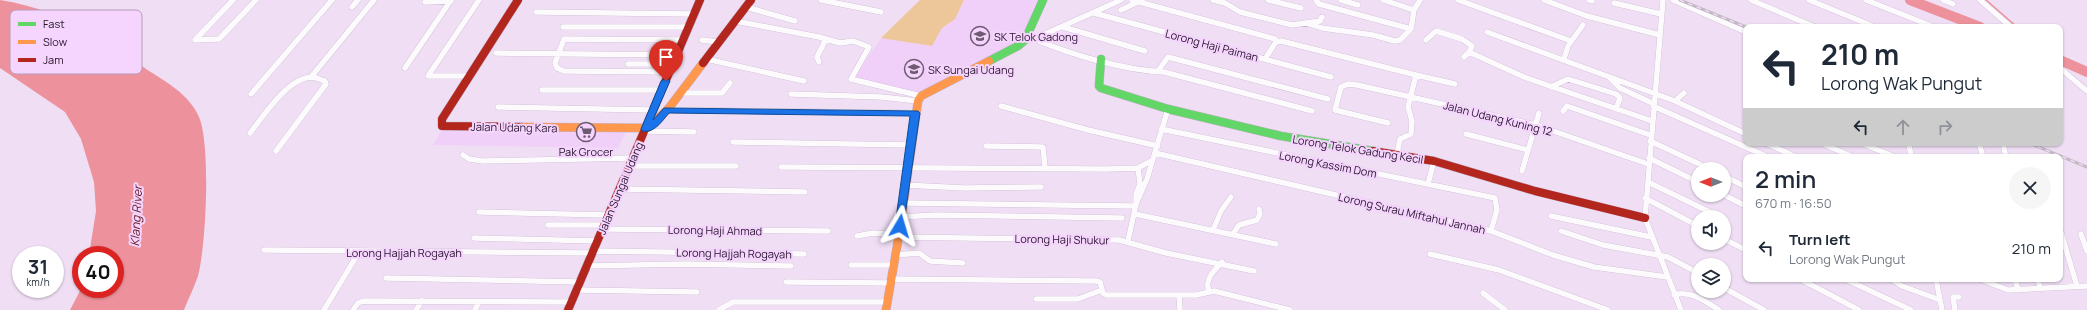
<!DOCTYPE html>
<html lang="en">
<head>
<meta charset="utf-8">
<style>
  :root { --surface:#fff; --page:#f6f6f7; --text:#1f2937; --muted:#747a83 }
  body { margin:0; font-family:Manrope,sans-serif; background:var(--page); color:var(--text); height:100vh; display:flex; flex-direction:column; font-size:15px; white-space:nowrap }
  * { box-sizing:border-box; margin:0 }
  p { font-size:13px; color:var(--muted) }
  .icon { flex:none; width:22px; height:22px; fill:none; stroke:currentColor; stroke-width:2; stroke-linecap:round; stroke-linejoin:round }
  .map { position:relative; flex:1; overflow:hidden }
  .details { position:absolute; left:1743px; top:154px; width:320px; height:128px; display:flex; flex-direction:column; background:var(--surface); border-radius:8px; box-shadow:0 1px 3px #0004 }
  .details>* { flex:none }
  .top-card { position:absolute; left:1743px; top:24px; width:320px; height:122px; border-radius:8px; box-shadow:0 1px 3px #0004; background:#fff; color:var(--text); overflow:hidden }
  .needle { width:26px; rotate:270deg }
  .controls { position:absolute; left:1691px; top:162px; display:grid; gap:8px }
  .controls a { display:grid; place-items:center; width:40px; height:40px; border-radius:50%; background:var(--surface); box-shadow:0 1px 3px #0004; font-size:20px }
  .speed { position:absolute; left:12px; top:246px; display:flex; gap:8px; font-size:20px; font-weight:700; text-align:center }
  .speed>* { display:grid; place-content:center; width:52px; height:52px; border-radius:50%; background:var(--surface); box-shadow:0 1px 3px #0004; line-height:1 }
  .speed small { font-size:10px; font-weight:400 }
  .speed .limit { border:6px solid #d22; background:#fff; color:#111 }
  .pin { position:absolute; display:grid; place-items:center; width:34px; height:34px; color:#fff; margin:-41px -17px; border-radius:50% 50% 50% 0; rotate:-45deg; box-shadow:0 0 4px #0007 }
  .pin .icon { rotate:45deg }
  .me { position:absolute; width:44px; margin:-22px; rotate:7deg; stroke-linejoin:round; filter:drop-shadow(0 0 3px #0008) }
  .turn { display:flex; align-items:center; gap:14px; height:84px; padding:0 12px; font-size:18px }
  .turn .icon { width:52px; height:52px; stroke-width:2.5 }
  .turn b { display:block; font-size:28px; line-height:34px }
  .lanes { display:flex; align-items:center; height:38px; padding:0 12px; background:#0003; justify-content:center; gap:20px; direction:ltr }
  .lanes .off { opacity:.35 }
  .round { display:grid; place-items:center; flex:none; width:42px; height:42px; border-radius:21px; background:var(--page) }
  .headline { display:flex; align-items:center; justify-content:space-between; height:68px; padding:0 12px }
  h1 { font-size:24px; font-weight:600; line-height:30px }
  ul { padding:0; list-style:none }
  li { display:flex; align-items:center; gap:12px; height:52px; padding:0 12px }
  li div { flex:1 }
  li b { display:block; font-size:15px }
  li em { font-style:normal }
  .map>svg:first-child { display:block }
  .built { fill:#f0cff9 }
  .green { fill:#edc79a }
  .water { fill:#ed929c }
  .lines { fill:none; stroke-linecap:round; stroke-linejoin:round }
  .stream { stroke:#ed929c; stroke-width:1.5 }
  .river { stroke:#ed929c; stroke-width:10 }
  .street-casing { stroke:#c2b1c7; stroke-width:6 }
  .fast-casing { stroke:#c2b1c7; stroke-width:9 }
  .slow-casing { stroke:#c2b1c7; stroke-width:9 }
  .jam-casing { stroke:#c2b1c7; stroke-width:9 }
  .street { stroke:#fdfafd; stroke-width:5.5 }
  .fast { stroke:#63d668; stroke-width:8 }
  .slow { stroke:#ff974d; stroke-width:8 }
  .jam { stroke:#b3261e; stroke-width:8 }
  .rail-casing { stroke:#c0bbc1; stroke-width:3 }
  .rail { stroke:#f5d5fd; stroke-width:1.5; stroke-dasharray:4.5; stroke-linecap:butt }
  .route { fill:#1a73e8; stroke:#114b97 }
  .labels { text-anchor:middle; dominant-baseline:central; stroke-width:4; stroke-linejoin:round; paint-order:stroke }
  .poi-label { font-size:11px; fill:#27142c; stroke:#f5d5fd; text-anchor:start }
  .street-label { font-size:11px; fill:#27142c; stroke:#f5d5fd }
  .water-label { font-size:12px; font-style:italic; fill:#62151e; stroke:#f5d5fd }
  .key { fill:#f5d5fd; stroke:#b79bbe; stroke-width:1 }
  .key-label { font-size:11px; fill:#27142c }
</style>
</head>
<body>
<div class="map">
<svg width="2087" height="310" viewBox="0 0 2087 310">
  <rect width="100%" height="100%" fill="#efdef4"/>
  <path class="built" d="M 964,0 L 1038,0 L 1018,44 L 919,93 L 854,78 L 881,38 L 932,46 L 942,28 L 955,19 Z
    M 443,128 L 627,130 L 618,148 L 433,145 Z"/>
  <path class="green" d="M 920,0 L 964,0 L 955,19 L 942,28 L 932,46 L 881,38 Z"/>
  <path class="water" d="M 0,0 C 36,6 77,20 107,40 C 121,49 133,60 146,69 C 166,82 189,94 199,117 C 211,145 206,246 198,276 C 194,288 188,299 184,310 L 70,310 L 81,289 L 115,289 L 115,255 L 89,255 L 96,211 L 94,182 L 81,139 L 65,112 L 0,68 Z"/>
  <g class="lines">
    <path class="stream" d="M 1986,0 L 2017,27"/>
    <path class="river" d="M 1910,0 L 1980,27
      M 2060,60 L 2087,72"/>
    <g class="street-casing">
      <path id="street" d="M 233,0 L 195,40 L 219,39 L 256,0
        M 821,0 L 881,12
        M 1132,0 L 1275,39
        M 1213,0 L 1225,3 L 1240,12 L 1292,25 L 1320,21 L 1322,17
        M 1268,0 L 1301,8
        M 1316,0 L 1319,4 L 1411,29
        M 1341,0 L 1358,5
        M 1383,0 L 1414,10
        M 1458,0 L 1571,41
        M 1544,0 L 1587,16 L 1660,35
        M 1589,0 L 1592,1
        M 1663,0 L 1645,218 L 1681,310
        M 1673,0 L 1746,32
        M 1751,0 L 1815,27
        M 1809,0 L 1875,27
        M 1866,0 L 1934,27
        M 1943,0 L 1953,4
        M 1980,0 L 2011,27
        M 425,2 L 451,1
        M 1614,3 L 1661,14
        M 352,7 L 358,0
        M 746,7 L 795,21
        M 1121,10 L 1142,0
        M 536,12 L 694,14
        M 1094,13 L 1331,77
        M 735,21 L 819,37 L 840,43 L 853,41 L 869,47 L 851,79 L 921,96
        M 1306,23 L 1322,28 L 1373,35 L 1395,41 L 1400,40 L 1411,29 L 1414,10 L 1420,0
        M 563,27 L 689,27
        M 1063,27 L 1145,51
        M 1487,32 L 1675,101
        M 1034,39 C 1072,55 1123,70 1164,72 L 1312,111
        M 1034,39 L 1121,0
        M 702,40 L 718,42
        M 1426,40 L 1436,31 L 1462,39 L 1472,46 L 1469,52 L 1524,77 L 1652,121
        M 496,53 L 677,55
        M 1464,57 L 1469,52
        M 706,59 L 804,81
        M 1265,59 L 1276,42 L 1281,41 L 1416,75 L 1408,107 L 1412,121 L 1411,134 L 1400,139 L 1397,154
        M 1564,59 L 1568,46 L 1583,25
        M 819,62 L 817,57 L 826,39
        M 628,64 L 673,64
        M 405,68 L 451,0
        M 2060,68 L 2087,91
        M 1158,71 L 1168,57 L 1328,99
        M 670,72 L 564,71 L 557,68 L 555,63 L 564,39 L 683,40
        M 1416,75 L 1455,84
        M 470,76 L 428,76 L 479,0
        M 311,77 L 374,0
        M 1609,77 L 1620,88 L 1654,104
        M 1551,87 L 1568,79 L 1616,94 L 1620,98 L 1616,109
        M 542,90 L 662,90
        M 680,93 L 722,93 L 730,83
        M 1684,93 L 1675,101 L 1746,134
        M 251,94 L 332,0
        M 791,94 L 881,97 L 918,101
        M 1001,106 L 1088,130 L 1158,146
        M 1653,106 L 1768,157
        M 498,107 L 653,110
        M 667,110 L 915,113
        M 1563,111 L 1567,106 L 1650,135
        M 1388,123 L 1335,110 L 1341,87 L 1348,84 L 1357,85 L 1536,125 L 1648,164
        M 1161,129 L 1495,198 L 1497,210 L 1491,231
        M 644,131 L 694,132
        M 250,133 C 264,115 288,77 313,77 C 317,78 321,80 325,81 L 326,84 L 276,151
        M 1466,134 L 1528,150
        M 1650,141 L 1710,169
        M 733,142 L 911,145
        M 1766,143 L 1796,157
        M 1821,143 L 1853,157
        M 1861,143 L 1895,157
        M 1909,143 L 1911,157
        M 1979,143 L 1983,157
        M 986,146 L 1043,147 L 1045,168
        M 2004,148 L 2006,157
        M 1155,153 L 1491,231 L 1553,255 L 1594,267 L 1667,277
        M 463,155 L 469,159 L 483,161 L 633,158
        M 1649,158 L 1698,182
        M 629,166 L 736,166
        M 781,167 L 1106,169 L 1138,168 L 1151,161
        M 1522,171 L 1539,113
        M 1724,176 L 1746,187
        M 1648,182 L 1720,217
        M 1428,184 L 1434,161
        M 905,185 L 964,188 L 1041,187
        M 619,189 L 805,192
        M 1724,195 L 1746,206
        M 1645,198 L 1698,226
        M 903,203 L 1136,206
        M 1136,204 L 1136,194 L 1140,184 L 1138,168
        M 479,212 L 608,215
        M 1135,214 L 1276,244
        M 1551,216 L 1651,237
        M 901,217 L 935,215 L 1122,218
        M 548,225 L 604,225
        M 602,229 L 828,231
        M 2060,229 L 2077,286
        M 1213,230 L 1221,211 L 1231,197
        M 1561,231 L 1603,245 L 1668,257 L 1698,273
        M 1233,234 L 1239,225 L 1257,220 L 1260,214 L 1259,209
        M 2081,234 L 2087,251
        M 857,236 L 873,233 L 899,235
        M 898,237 L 1119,240 L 1166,253 L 1254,271
        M 474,238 L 597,241
        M 1724,239 L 1746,250
        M 1128,241 L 1136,204 L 1147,179 L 1168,109
        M 264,250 L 592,253
        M 593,251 L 804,254
        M 1430,254 L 1499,270 L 1608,310
        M 895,255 L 919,253 L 930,261 L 963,263
        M 851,265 L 894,265
        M 586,266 L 684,264 L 791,266
        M 386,278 L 579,282
        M 891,279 L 1096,281 L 1100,282 L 1103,293 L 1106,295 L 1196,295 L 1214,291 L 1290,310
        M 1800,279 L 1859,310
        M 1845,279 L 1911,310
        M 1891,279 L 1902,286 L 1940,300
        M 1936,279 L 1942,310
        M 1980,279 L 2008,290 L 2087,286
        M 2015,279 L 2018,290
        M 2038,279 L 2040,288
        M 786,282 L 891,283
        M 1724,288 L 1764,310
        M 576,290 L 697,292
        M 1209,291 C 1204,279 1215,270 1222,262
        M 1483,293 L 1505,310
        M 1179,295 L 1180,310
        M 1674,295 C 1691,290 1705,301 1719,310
        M 1036,299 L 1078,299 L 1102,290
        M 324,310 L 359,252
        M 353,310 L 358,303 L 363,301 L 571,302
        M 416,310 L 422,301
        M 475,310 L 479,302
        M 719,310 L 733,302 L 887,302
        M 1955,310 L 1953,297 L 1959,297"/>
    </g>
    <g class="fast-casing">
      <path id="fast" d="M 1101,59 L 1099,86 L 1101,88 L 1168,109 L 1281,136 L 1373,151
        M 989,61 L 1018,46 L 1025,40 L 1043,0"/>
    </g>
    <g class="slow-casing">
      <path id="slow" d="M 521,127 L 648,128 L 669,108 L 703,63
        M 886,310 L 899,235 L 918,101 L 921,96 L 989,61"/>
    </g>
    <g class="jam-casing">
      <path id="jam" d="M 518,0 L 442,119 L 442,126 L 521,127
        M 703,63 L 751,0
        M 1373,151 L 1434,161 L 1535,191 L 1645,218
        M 568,310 L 700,0"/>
    </g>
    <use href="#street" class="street"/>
    <use href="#fast" class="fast"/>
    <use href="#slow" class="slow"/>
    <use href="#jam" class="jam"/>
    <g class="rail-casing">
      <path id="rail" d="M 1680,0 L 1746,27
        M 2029,143 L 2087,167"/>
    </g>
    <use href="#rail" class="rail"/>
  </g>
  <path class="route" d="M 666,78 L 670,81 L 653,120 L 664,108 L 667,108 L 918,111 L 920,113 L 903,229 L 897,229 L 895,226 L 910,116 L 669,113 C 662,121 654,134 642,131 L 641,129 L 661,81 Z"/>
  <defs>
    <g id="school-ring" transform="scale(1)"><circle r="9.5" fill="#f5d5fd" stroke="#6d5b72" stroke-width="1.5"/><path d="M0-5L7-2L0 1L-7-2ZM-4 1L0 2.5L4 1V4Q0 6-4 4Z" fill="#6d5b72"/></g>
    <g id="supermarket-ring" transform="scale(1)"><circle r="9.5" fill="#f5d5fd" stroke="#6d5b72" stroke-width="1.5"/><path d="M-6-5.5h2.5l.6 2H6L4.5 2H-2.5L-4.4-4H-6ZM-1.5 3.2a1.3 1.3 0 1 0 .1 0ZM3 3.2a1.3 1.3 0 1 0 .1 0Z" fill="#6d5b72"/></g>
  </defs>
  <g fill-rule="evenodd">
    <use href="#school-ring" x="980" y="36"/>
    <use href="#school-ring" x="914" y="69"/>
    <use href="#supermarket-ring" x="586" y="132"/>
  </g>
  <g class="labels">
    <g class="poi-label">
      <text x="994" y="36">SK Telok Gadong</text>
      <text x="928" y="69">SK Sungai Udang</text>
      <text x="586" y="151" text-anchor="middle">Pak Grocer</text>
    </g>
    <g class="street-label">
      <text transform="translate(1212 45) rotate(15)">Lorong Haji Paiman</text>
      <text transform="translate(1498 118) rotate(14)">Jalan Udang Kuning 12</text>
      <text transform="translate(514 127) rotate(1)">Jalan Udang Kara</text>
      <text transform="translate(1358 149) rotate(9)">Lorong Telok Gadung Kecil</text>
      <text transform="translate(1328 164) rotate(11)">Lorong Kassim Dom</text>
      <text transform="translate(620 188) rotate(-67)">Jalan Sungai Udang</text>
      <text transform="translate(1412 213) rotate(13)">Lorong Surau Miftahul Jannah</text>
      <text transform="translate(715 230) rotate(1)">Lorong Haji Ahmad</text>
      <text transform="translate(1062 239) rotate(1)">Lorong Haji Shukur</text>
      <text x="404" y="252">Lorong Hajjah Rogayah</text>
      <text transform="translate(734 253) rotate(1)">Lorong Hajjah Rogayah</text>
    </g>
    <g class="water-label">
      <text transform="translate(136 216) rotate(-87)">Klang River</text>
    </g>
  </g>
  <rect x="10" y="10" width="132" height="64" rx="6" class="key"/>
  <rect x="18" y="22" width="18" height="4" fill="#63d668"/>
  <rect x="18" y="40" width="18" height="4" fill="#ff974d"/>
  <rect x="18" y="58" width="18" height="4" fill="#b3261e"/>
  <g class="key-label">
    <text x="43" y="28">Fast</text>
    <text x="43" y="46">Slow</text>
    <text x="43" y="64">Jam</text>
  </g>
</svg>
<div class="controls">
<a><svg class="needle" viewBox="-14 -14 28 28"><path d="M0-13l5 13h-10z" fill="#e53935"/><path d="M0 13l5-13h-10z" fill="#747a83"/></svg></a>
<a><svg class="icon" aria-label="sound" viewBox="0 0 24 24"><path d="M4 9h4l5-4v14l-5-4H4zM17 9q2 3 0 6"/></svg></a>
<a><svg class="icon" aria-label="layers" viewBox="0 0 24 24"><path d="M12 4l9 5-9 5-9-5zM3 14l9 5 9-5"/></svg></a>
</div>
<div class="speed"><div>31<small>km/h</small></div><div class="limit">40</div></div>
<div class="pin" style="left:666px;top:81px;background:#d93025"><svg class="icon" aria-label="arrive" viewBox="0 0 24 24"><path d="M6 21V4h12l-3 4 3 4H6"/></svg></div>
<svg class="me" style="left:900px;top:226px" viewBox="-20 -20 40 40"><path d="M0-17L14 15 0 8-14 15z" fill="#1a73e8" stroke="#fff" stroke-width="4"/></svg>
<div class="top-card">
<div class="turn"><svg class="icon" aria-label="left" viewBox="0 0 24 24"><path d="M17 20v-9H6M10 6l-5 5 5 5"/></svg><div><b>210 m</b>Lorong Wak Pungut</div></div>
<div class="lanes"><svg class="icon" aria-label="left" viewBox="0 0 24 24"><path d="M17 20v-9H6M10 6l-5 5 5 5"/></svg><svg class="icon off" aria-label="ahead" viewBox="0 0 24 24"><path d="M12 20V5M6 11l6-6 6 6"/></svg><svg class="icon off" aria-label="right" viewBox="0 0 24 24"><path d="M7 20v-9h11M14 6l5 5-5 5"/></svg></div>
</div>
<section class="details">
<div class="headline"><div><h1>2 min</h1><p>670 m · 16:50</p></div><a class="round"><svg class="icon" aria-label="close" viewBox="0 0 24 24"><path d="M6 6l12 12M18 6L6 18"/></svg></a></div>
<ul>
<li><svg class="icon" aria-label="left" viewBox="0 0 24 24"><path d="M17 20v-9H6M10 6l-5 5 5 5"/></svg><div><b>Turn left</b><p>Lorong Wak Pungut</p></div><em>210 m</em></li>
</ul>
</section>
</div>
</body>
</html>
